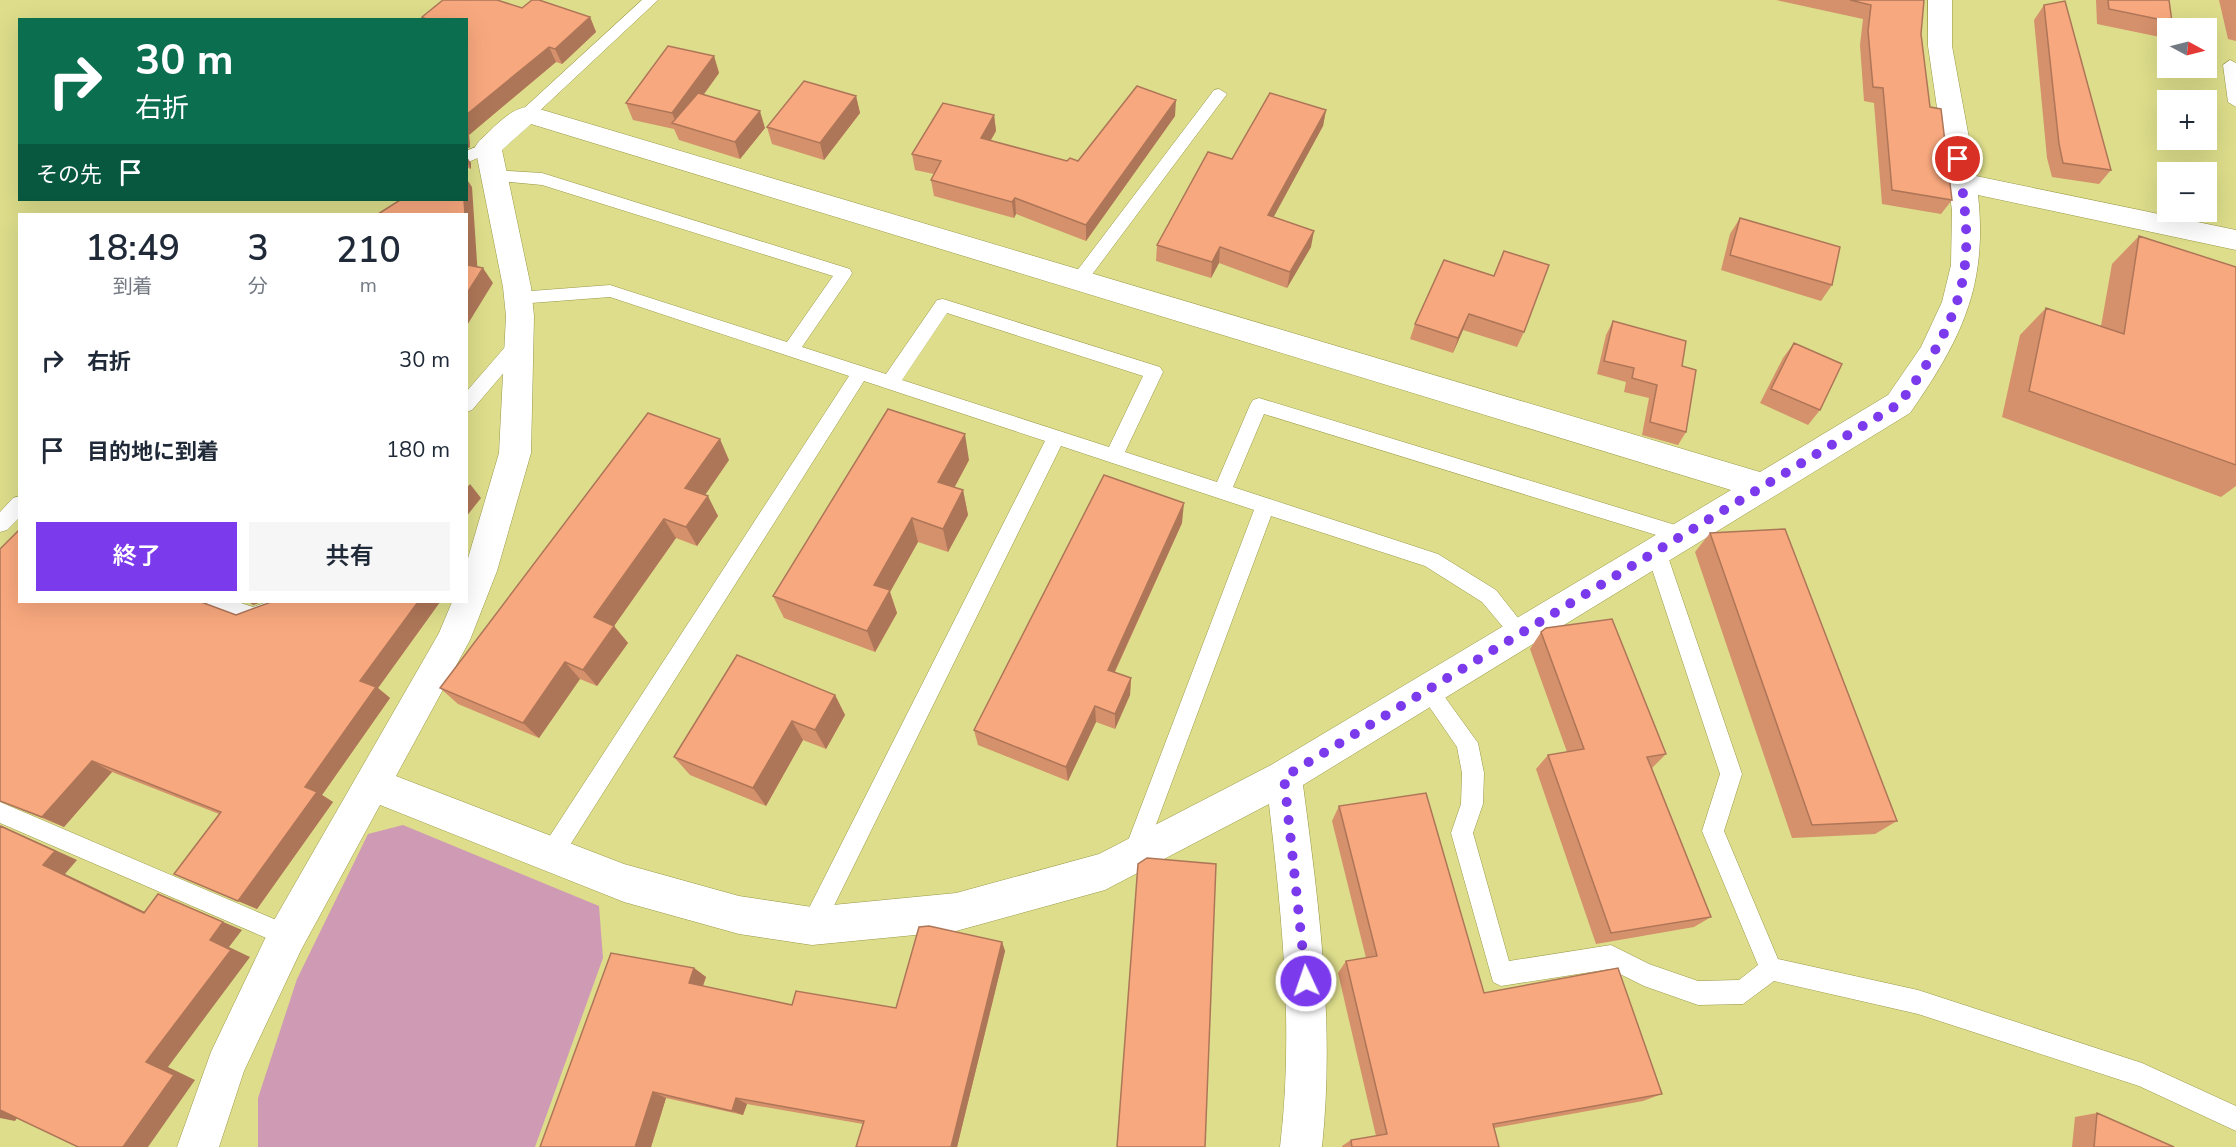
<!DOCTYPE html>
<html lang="ja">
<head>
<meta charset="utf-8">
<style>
  :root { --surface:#fff; --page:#f6f6f7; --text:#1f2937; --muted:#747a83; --accent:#7c3aed }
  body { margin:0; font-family:"Nunito Sans","Noto Sans JP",sans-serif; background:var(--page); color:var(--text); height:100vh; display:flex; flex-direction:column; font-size:22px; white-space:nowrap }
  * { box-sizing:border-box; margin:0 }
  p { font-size:20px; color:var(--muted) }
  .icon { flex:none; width:33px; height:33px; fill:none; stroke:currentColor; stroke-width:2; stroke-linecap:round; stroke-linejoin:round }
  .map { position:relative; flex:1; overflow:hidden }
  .panel { position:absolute; left:18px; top:213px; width:450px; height:390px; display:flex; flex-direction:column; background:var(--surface); border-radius:0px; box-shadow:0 6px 24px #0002 }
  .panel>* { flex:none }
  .guide { position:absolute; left:18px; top:18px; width:450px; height:183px; border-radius:0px; box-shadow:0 6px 24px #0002; background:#0b6e4f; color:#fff; overflow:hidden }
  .needle { width:39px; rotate:97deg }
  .controls { position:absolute; left:2157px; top:18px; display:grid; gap:12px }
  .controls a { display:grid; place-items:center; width:60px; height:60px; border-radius:0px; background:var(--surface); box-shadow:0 6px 24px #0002; font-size:30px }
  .pin { position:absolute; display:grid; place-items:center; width:51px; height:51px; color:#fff; margin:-26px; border:3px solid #fff; border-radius:50%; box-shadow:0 2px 6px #0007 }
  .me { position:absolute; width:66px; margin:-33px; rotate:357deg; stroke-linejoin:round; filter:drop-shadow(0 0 4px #0008) }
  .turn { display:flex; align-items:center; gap:21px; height:126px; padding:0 18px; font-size:27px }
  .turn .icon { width:78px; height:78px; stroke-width:2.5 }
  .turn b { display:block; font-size:42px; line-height:51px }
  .then { display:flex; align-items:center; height:57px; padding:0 18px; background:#0003; gap:12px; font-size:22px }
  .eta { display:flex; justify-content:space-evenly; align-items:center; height:102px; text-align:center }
  .eta b { font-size:36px; font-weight:600; line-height:42px }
  .button { display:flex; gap:12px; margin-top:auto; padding:12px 18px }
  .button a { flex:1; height:69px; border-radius:0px; background:var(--accent); color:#fff; font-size:24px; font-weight:600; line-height:69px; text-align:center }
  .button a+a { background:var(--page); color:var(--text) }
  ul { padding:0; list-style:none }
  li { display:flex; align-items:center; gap:18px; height:90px; padding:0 18px }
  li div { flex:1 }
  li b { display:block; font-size:22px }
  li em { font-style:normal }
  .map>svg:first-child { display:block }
  .green { fill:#cf9bb4 }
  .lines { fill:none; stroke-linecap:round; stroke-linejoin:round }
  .lane-casing { stroke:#999847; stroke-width:1 }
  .street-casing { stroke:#999847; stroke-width:1 }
  .lane { fill:#fff; fill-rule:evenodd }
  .street { fill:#fff; fill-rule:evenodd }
  .wall { fill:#d5906c }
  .shaded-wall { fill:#ae7658 }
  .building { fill:#f8a87e; stroke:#ae7658; stroke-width:1.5 }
  .route { stroke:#7c3aed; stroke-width:10; stroke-dasharray:0 18 }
</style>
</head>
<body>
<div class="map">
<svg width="2236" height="1147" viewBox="0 0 2236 1147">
  <rect width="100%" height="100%" fill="#dddd8b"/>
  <path class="green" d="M 403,825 L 599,906 L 603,958 L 535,1147 L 258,1147 L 258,1098 L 297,979 L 368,834 Z"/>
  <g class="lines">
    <g class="lane-casing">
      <path id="lane" d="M 642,0 L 658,0 L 532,118 L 522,118 L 519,114 L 522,110 Z
        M 2230,60 L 2236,63 L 2236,107 L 2228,102 L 2223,65 Z
        M 1219,89 L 1227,94 L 1224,98 L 1085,284 L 1073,284 L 1071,280 L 1073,276 L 1214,90 Z
        M 488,142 L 496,147 L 494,151 L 466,163 L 466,151 Z
        M 494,170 L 542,173 L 850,269 L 852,273 L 850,277 L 802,347 L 886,374 L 937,300 L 943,299 L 1160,367 L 1163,372 L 1125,452 L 1217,482 L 1250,405 L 1253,400 L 1259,398 L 1682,527 L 1689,529 L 1692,535 L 1689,541 L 1682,543 L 1264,414 L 1233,487 L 1438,554 L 1496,590 L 1530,633 L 1527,639 L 1520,642 L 1513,639 L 1482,602 L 1425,566 L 1271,516 L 1145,854 L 1142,862 L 1134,865 L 1126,862 L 1123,854 L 1254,510 L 1061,446 L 820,934 L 812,937 L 804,934 L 801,926 L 804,918 L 1045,441 L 864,381 L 558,864 L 550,867 L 542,864 L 539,856 L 542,848 L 849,376 L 610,297 L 518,304 L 512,303 L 510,298 L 512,293 L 518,292 L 610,285 L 787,342 L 833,276 L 542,185 L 488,180 L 486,176 L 488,172 ZM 947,313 L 1143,376 L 1109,447 L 902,380 Z
        M 518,337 L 524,339 L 527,344 L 524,349 L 472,410 L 466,412 L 466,392 L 512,339 Z
        M 20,496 L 20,517 L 7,530 L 0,532 L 0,512 L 13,498 Z
        M 1656,543 L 1663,545 L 1666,551 L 1742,774 L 1724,831 L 1778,959 L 1918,990 L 2142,1063 L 2236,1106 L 2236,1131 L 2139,1086 L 1918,1014 L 1774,981 L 1743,1004 L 1698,1005 L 1644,986 L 1610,969 L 1501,986 L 1493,982 L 1451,833 L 1461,804 L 1462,773 L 1457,747 L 1417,689 L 1420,682 L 1427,680 L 1434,682 L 1478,743 L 1484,773 L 1483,804 L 1473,833 L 1509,961 L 1611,945 L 1649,964 L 1698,981 L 1739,980 L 1758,965 L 1702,831 L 1720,774 L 1646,551 L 1649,545 Z
        M 206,602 L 238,602 L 253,607 L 267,602 L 299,602 L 296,608 L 253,625 L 209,608 Z
        M 0,802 L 295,928 L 298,936 L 295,944 L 287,947 L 0,823 Z"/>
    </g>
    <g class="street-casing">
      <path id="street" d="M 1928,0 L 1952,0 L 1952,46 L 1976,176 L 2236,230 L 2236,250 L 1978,195 C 1988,286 1961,340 1910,413 L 1303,785 C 1319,906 1335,1025 1322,1147 L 1280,1147 C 1294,1031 1282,919 1269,804 L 1105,890 L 956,931 L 812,945 L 739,934 L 624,902 L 380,805 L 301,950 L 244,1071 L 219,1147 L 177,1147 L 211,1052 L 273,922 L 439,633 L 452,602 L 466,602 L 466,565 L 499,453 L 506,316 L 503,287 L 475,147 L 479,141 C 495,127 514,102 536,108 L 1760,472 L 1888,395 L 1921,347 L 1942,302 L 1951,265 L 1952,210 L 1928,46 ZM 531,124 L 1731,490 L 1271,765 L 1099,854 L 956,893 L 812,907 L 739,896 L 624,864 L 396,776 L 470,640 L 497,571 L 531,453 L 534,316 L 531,287 L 502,150 Z"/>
    </g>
    <use href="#lane" class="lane"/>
    <use href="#street" class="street"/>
  </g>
  <path class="wall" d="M 1776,0 L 1924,0 L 1921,34 L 1930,107 L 1952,200 L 1941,214 L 1882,204 L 1874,103 L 1864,101 L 1860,45 L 1863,19 Z
    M 2096,0 L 2169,0 L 2172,22 L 2160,37 L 2097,24 Z
    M 2219,0 L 2236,0 L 2236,41 L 2228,39 Z
    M 2044,5 L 2111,170 L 2099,184 L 2052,177 L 2047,158 L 2034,20 Z
    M 522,8 L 590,17 L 596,32 L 562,64 L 556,62 L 469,135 L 470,147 L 466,149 L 466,20 L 423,20 L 422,17 Z
    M 714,56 L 719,73 L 704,94 L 765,128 L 740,159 L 679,140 L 674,129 L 633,120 L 626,103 Z
    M 856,96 L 860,113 L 824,160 L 772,144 L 767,127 Z
    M 1326,110 L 1323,126 L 1273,217 L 1311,247 L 1287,288 L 1219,263 L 1211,278 L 1156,261 L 1157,245 L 1232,159 Z
    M 994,115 L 996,131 L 990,141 L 1067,161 L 1078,161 L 1175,116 L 1086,241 L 1016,214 L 1014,218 L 934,196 L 931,180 L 934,174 L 915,170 L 912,154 Z
    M 466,156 L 471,163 L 471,169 L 466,167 Z
    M 1740,218 L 1832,285 L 1821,301 L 1721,270 L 1730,234 Z
    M 2139,236 L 2236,267 L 2236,486 L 2221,497 L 2002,417 L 2020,335 L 2046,308 L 2101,326 L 2112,264 Z
    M 1494,276 L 1524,332 L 1517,347 L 1463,330 L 1453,353 L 1410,339 L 1415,324 Z
    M 1613,321 L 1682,366 L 1686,432 L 1678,445 L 1642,435 L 1649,398 L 1624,392 L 1626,382 L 1597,374 L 1606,335 Z
    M 1794,343 L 1820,410 L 1808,425 L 1760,403 L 1783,358 Z
    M 729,460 L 705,495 L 718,516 L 697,546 L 676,538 L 614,626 L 628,643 L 597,686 L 580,679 L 539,738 L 458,704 L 440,688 Z
    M 969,460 L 954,488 L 963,490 L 968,515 L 948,552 L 918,542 L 890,592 L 897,613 L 875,652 L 784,618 L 773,596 Z
    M 1182,523 L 1115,672 L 1131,678 L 1130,695 L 1115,729 L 1096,722 L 1068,781 L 978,745 L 974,730 Z
    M 1710,533 L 1897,821 L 1875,834 L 1792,838 L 1695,552 Z
    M 0,549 L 20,602 L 204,602 L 204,603 L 236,615 L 271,602 L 440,602 L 378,688 L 390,698 L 322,795 L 333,802 L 257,909 L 174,874 L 219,814 L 112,772 L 64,827 L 0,801 Z
    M 1541,632 L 1666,754 L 1652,768 L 1711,917 L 1694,927 L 1596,944 L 1536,769 L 1548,755 L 1567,752 L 1530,649 Z
    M 835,695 L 845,715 L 826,749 L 803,740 L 766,806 L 690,775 L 674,757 Z
    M 1339,806 L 1484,993 L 1662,1094 L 1643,1101 L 1494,1128 L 1499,1147 L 1342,1147 L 1342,1146 L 1351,1140 L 1376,1136 L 1338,973 L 1346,961 L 1366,958 L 1332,821 Z
    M 1002,942 L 1005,951 L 957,1147 L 856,1147 L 863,1124 L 747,1104 L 743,1115 L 666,1098 L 651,1147 L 540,1147 L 694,968 L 706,977 L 703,986 L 792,1005 L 896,1008 Z
    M 2097,1113 L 2174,1147 L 2072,1147 L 2075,1117 Z"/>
  <path class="shaded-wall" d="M 590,17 L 596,32 L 562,64 L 555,49 Z
    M 549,47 L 556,62 L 469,135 L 470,147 L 466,149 L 466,115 Z
    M 714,56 L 719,73 L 681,126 L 677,124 L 672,113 Z
    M 856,96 L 860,113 L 824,160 L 820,143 Z
    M 1176,100 L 1175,116 L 1086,241 L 1086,225 Z
    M 1326,110 L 1323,126 L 1266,231 L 1268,215 Z
    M 760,111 L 765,128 L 740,159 L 735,142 Z
    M 994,115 L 996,131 L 983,154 L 981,138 Z
    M 466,156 L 471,163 L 471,169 L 466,161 Z
    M 466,178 L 472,187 L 478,277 L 483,268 L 493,283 L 466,327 L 468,265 L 466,214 L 465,214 L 464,200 L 466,200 Z
    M 1015,198 L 1016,214 L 1014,218 L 1012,202 Z
    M 1314,231 L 1311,247 L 1287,288 L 1290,272 Z
    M 1220,247 L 1219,263 L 1211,278 L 1212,262 Z
    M 1469,314 L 1463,330 L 1453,353 L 1458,338 Z
    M 965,434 L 969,460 L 944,507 L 938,482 Z
    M 720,439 L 729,460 L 696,508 L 685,488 Z
    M 470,484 L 481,498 L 466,517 L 466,489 Z
    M 963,490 L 968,515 L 948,552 L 943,529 Z
    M 708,496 L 718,516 L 697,546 L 686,527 Z
    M 1184,503 L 1182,523 L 1108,686 L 1108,670 Z
    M 912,518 L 918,542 L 890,592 L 897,613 L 875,652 L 867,631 L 874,585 Z
    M 664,519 L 676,538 L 614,626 L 628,643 L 597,686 L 583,670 L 594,617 Z
    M 249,602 L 262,602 L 253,605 Z
    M 418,602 L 440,602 L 378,688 L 390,698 L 322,795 L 333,802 L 257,909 L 238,901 L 305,787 L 360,681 Z
    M 565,662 L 580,679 L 539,738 L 523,723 Z
    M 1131,678 L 1130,695 L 1115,729 L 1115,714 Z
    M 835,695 L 845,715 L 826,749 L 815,730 Z
    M 1095,706 L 1096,722 L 1068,781 L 1066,767 Z
    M 792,721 L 803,740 L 766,806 L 753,788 Z
    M 92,761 L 112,772 L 64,827 L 42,817 Z
    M 0,825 L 77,860 L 65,874 L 164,921 L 144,913 L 43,865 Z
    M 158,894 L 242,930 L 229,947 L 250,957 L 168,1067 L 195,1080 L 148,1147 L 123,1147 L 146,1062 L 210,940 Z
    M 1002,942 L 1005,951 L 957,1147 L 951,1147 Z
    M 694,968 L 706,977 L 701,991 L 689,983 Z
    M 653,1092 L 666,1098 L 651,1147 L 635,1147 Z
    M 736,1098 L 747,1104 L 743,1115 L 732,1111 Z
    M 0,1109 L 21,1112 L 15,1121 L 0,1118 Z"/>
  <path class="building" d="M 443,0 L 497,0 L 522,8 L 532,0 L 539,0 L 590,17 L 555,49 L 549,47 L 466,115 L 466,20 L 428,20 L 422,17 Z
    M 1850,0 L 1924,0 L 1921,34 L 1930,107 L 1941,109 L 1952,200 L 1892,190 L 1883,88 L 1873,87 L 1868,31 L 1871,5 Z
    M 2108,0 L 2169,0 L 2172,22 L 2109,9 Z
    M 2065,1 L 2111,170 L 2063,163 L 2059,144 L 2044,5 Z
    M 668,46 L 714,56 L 672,113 L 626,103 Z
    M 804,81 L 856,96 L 820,143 L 767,127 Z
    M 1137,86 L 1176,100 L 1086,225 L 1015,198 L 1012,202 L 931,180 L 941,161 L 912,154 L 943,103 L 994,115 L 981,138 L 1067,161 L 1070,158 L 1078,161 Z
    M 698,93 L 760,111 L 735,142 L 672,123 Z
    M 1270,93 L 1326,110 L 1268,215 L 1314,231 L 1290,272 L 1220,247 L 1212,262 L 1157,245 L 1208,152 L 1232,159 Z
    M 400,200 L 464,200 L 465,214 L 378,214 Z
    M 1740,218 L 1840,247 L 1832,285 L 1730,255 Z
    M 2139,236 L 2236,267 L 2236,465 L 2029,391 L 2046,308 L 2124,334 Z
    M 466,242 L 468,265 L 483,268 L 466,295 Z
    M 1504,251 L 1549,265 L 1524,332 L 1469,314 L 1458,338 L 1415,324 L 1444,260 L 1494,276 Z
    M 1613,321 L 1686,341 L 1682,366 L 1696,370 L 1686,432 L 1650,422 L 1657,385 L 1632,378 L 1634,368 L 1604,361 Z
    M 1794,343 L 1842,364 L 1820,410 L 1771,389 Z
    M 888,409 L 965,434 L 938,482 L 963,490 L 943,529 L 912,518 L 874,585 L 890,590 L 867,631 L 773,596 Z
    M 648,413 L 720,439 L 685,488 L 708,496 L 686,527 L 664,519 L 594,617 L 614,626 L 583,670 L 565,662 L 523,723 L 440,688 Z
    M 1104,475 L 1184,503 L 1108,670 L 1131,678 L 1115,714 L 1095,706 L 1066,767 L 974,730 Z
    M 20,529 L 20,602 L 201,602 L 236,615 L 271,602 L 418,602 L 360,681 L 376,687 L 305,787 L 317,792 L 238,901 L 174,874 L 221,812 L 92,761 L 42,817 L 0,801 L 0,549 Z
    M 1785,529 L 1897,821 L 1812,825 L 1710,533 Z
    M 1612,619 L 1666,754 L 1647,757 L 1711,917 L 1611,933 L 1548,755 L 1584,749 L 1541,632 L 1546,628 Z
    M 737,655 L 835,695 L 815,730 L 792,721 L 753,788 L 674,757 Z
    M 1426,793 L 1484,993 L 1618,968 L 1662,1094 L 1493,1124 L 1499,1147 L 1352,1147 L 1351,1140 L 1387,1134 L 1346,961 L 1377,956 L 1339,806 Z
    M 0,826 L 55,851 L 43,865 L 144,913 L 158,894 L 223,922 L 210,940 L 231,950 L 146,1062 L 174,1075 L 123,1147 L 78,1147 L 0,1110 Z
    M 1147,858 L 1216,864 L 1205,1147 L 1117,1147 L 1138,864 Z
    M 929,926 L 1002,942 L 951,1147 L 856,1147 L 864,1121 L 736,1098 L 732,1111 L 653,1092 L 635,1147 L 540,1147 L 611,953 L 694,968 L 689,983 L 792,1005 L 796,991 L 896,1008 L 919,927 Z
    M 2097,1113 L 2174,1147 L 2094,1147 Z"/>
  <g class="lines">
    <path class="route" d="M 1306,981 L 1284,777 L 1899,404 C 1929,364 1960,316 1965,264 C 1969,229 1963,193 1958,159"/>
  </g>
</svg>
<div class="controls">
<a><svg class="needle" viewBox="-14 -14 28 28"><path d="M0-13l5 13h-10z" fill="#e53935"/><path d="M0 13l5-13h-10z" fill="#747a83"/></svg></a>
<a>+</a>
<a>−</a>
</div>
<div class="pin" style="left:1958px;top:159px;background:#d93025"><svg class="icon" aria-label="arrive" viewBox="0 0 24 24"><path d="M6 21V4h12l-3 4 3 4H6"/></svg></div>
<svg class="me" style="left:1306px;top:981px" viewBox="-20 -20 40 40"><circle r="17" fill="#7c3aed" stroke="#fff" stroke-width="3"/><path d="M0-11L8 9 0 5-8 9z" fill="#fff"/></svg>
<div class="guide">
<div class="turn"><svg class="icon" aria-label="right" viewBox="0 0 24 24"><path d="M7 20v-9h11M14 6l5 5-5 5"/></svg><div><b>30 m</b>右折</div></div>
<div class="then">その先<svg class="icon" aria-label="arrive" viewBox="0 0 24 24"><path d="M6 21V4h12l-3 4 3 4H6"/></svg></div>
</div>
<section class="panel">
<div class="eta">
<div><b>18:49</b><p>到着</p></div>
<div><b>3</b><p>分</p></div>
<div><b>210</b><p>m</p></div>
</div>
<ul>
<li><svg class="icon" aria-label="right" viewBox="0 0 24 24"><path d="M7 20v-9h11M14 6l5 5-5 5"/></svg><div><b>右折</b></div><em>30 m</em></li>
<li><svg class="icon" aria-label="arrive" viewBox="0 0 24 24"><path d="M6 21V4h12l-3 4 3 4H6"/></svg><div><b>目的地に到着</b></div><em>180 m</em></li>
</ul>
<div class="button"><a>終了</a><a>共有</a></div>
</section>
</div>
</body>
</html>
